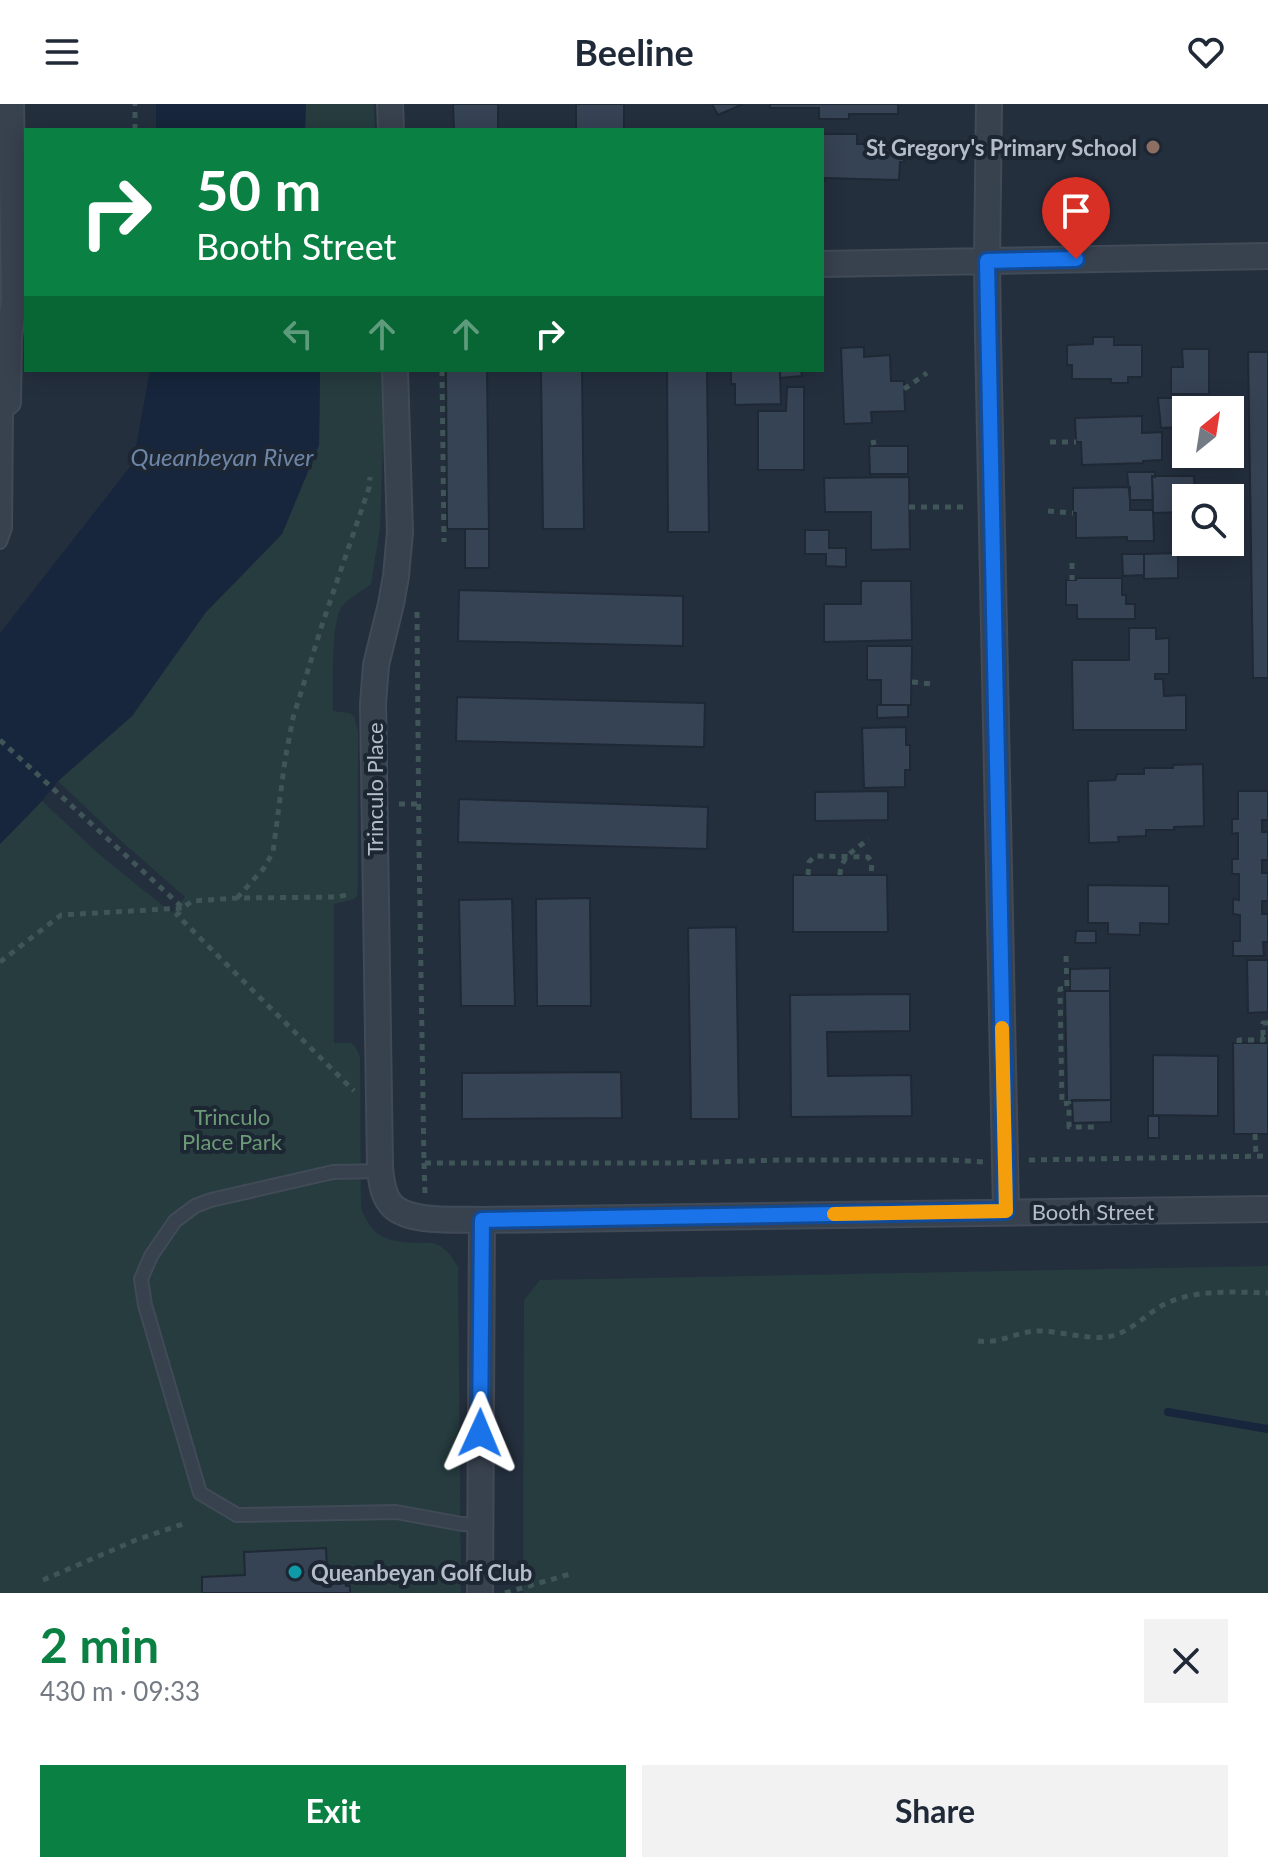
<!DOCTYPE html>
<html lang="en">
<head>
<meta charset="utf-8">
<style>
  :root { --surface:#fff; --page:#f2f2f3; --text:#1f2937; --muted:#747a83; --accent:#0b8043 }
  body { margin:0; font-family:Lato,sans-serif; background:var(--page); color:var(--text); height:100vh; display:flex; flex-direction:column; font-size:30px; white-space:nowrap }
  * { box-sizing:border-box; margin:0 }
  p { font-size:26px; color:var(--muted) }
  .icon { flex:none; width:44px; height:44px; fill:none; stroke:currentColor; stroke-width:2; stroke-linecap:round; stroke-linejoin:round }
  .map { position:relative; height:1489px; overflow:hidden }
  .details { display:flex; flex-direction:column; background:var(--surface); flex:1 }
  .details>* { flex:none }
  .banner { position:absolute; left:24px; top:24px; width:800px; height:244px; border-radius:0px; box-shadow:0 4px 20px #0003; background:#0b8043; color:#fff; overflow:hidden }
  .needle { width:52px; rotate:30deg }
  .buttons { position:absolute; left:1172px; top:292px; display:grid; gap:16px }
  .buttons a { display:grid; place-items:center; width:72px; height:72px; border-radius:0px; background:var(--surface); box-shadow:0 4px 20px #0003; font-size:40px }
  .pin { position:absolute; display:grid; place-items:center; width:68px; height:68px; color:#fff; margin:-82px -34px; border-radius:50% 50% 50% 0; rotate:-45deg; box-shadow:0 0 8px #0007 }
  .pin .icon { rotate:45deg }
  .me { position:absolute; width:88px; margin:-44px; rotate:1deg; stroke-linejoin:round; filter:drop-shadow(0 0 6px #0008) }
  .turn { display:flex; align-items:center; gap:28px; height:168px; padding:0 40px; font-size:36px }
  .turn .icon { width:104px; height:104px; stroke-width:2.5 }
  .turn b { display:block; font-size:56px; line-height:68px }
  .lanes { display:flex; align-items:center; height:76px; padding:0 40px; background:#0003; justify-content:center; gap:40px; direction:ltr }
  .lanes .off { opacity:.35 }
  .round { display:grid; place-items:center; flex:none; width:84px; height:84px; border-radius:0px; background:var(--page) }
  .overview { display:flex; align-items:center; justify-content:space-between; height:136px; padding:0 40px }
  h1 { font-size:48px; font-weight:700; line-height:60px; color:var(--accent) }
  .button { display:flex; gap:16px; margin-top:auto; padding:16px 40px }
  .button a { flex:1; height:92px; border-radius:0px; background:var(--accent); color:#fff; font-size:32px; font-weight:700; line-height:92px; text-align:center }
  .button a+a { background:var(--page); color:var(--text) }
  header { display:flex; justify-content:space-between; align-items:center; height:104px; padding:0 40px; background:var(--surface); font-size:36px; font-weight:700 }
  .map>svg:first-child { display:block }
  .green { fill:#263c3f }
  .water { fill:#17263c }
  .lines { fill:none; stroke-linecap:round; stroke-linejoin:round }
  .stream { stroke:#17263c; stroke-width:8 }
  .building { fill:#364354; stroke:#1f2835; stroke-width:2 }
  .lane-casing { stroke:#414a57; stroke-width:16 }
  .street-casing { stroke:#414a57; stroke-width:28 }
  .path { stroke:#3f5557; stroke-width:5; stroke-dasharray:6 6; stroke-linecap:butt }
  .lane { stroke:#38414e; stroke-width:12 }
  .street { stroke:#38414e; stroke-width:24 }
  .route-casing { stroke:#114b97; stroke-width:20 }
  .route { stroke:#1a73e8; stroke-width:14 }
  .slow { stroke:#f59e0b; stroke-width:14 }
  .education-dot { fill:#8d6e63; stroke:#1d2633; stroke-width:3 }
  .culture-dot { fill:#0f9aa8; stroke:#1d2633; stroke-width:3 }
  .labels { text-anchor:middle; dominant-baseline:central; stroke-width:8; stroke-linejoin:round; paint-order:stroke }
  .poi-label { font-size:22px; font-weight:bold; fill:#b4bcc9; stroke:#1d2633; text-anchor:end }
  .street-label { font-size:22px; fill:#b4bcc9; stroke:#1d2633 }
  .park-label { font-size:22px; fill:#6b9a76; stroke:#1d2633 }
  .water-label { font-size:24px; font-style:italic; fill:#6d86a8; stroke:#1d2633 }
</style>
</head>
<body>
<header><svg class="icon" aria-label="menu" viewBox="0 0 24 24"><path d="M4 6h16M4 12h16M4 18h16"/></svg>Beeline<svg class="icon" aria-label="heart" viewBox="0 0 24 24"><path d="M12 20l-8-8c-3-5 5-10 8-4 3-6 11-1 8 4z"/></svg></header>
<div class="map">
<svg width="1268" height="1489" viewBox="0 0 1268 1489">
  <rect width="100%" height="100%" fill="#242f3e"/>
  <path class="green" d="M 306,0 L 374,0 L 375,26 L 305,26 Z
    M 320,266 L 383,266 L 384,309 L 380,425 L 371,480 C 361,488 349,493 341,504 C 331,521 333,585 333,607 L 349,609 L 354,612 L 358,628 L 358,779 L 357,792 L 354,795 L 334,800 L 334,939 L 351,939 L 355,942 L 360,953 L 361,1105 C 374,1135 386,1137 417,1139 C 423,1139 431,1138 436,1140 C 447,1144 453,1155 458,1163 L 461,1489 L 0,1489 L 0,740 L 42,697 L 101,752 L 172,809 L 185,793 L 119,735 L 58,677 L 132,612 L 206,508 L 282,430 L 319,341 Z
    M 1268,1162 L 1268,1489 L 523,1489 L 524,1196 L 540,1176 Z"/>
  <path class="water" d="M 156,0 L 306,0 L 305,26 L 156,26 Z
    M 150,266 L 320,266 L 319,341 L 282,430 L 206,508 L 132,612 L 58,677 L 42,697 L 0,740 L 0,529 L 133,359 Z"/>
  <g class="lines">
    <path class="stream" d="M 1168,1308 L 1268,1325"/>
  </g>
  <path class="building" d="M 453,0 L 498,0 L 498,26 L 454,26 Z
    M 576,0 L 624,0 L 624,26 L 576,26 Z
    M 712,0 L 743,0 L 718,11 Z
    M 770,0 L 898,0 L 898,10 L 849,10 L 849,15 L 819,15 L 819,4 L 770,4 Z
    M 822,30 L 857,30 L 857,40 L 904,40 L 904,58 L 900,58 L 899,76 L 825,74 L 825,77 L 822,77 Z
    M 1093,233 L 1114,233 L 1114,241 L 1142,241 L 1142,273 L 1128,273 L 1128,279 L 1111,279 L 1111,275 L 1072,275 L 1072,261 L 1067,261 L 1067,241 L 1093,240 Z
    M 864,243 L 864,253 L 890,251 L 891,277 L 904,277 L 905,307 L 871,308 L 872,319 L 844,320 L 841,244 Z
    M 1182,245 L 1209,245 L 1209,290 L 1171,290 L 1171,263 L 1183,263 Z
    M 1248,248 L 1268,248 L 1268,574 L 1253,574 Z
    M 446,266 L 487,266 L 489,425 L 447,425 Z
    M 541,266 L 582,266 L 584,425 L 543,425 Z
    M 667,266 L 707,266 L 709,428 L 668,428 Z
    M 731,266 L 780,266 L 781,300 L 735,301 L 735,280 L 731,280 Z
    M 780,266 L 801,266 L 802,272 L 780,274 Z
    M 787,283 L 804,283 L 804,366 L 758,366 L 758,307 L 786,307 Z
    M 1158,294 L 1205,294 L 1205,306 L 1186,306 L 1186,311 L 1184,311 L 1184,323 L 1161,324 Z
    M 1142,312 L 1142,329 L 1162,328 L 1162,356 L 1143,357 L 1143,359 L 1082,361 L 1081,338 L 1076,338 L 1075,314 Z
    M 869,342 L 908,342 L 908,370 L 870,370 Z
    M 1127,368 L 1155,368 L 1155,373 L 1152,372 L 1153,396 L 1130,396 Z
    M 1152,372 L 1194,372 L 1195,394 L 1186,394 L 1186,408 L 1153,409 Z
    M 909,373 L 910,445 L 871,446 L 871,408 L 825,408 L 824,374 Z
    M 1130,383 L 1130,406 L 1153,406 L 1154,437 L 1127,437 L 1127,433 L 1076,434 L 1076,409 L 1073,409 L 1073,384 Z
    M 465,425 L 489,425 L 489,464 L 465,464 Z
    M 805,426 L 829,426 L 829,444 L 846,444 L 846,463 L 826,462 L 826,450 L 805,450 Z
    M 1178,449 L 1178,474 L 1144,475 L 1144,450 Z
    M 1122,450 L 1144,450 L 1144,471 L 1123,472 Z
    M 1077,474 L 1122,474 L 1122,491 L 1126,491 L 1126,500 L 1135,500 L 1135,515 L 1077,515 L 1077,501 L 1066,501 L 1066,476 L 1076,476 Z
    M 861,477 L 911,477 L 912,536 L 824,538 L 824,500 L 861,500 Z
    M 459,486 L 683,492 L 683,542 L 458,537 Z
    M 1129,524 L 1156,524 L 1156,535 L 1169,534 L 1169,570 L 1155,570 L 1155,575 L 1163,575 L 1164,592 L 1186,591 L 1186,626 L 1073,626 L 1072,556 L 1129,556 Z
    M 867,542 L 912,542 L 911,601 L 881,601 L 881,576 L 867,576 Z
    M 457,593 L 705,599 L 704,643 L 456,637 Z
    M 877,601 L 908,601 L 908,613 L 877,614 Z
    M 906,623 L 906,641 L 910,641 L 910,666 L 905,666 L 905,683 L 864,684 L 862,624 Z
    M 1203,660 L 1204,722 L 1174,723 L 1174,726 L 1146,726 L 1146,732 L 1118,733 L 1119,738 L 1089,739 L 1088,677 L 1115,676 L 1117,670 L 1144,670 L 1144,664 L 1173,664 L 1173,661 Z
    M 888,687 L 888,716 L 815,717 L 815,688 Z
    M 1238,687 L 1268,687 L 1268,716 L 1262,716 L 1262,728 L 1268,728 L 1268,756 L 1262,756 L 1262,769 L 1268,769 L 1268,797 L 1262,797 L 1262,810 L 1268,810 L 1268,838 L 1263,838 L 1264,852 L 1233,852 L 1233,837 L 1240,837 L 1240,811 L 1233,810 L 1233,795 L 1239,796 L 1239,770 L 1232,770 L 1232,755 L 1238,755 L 1238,729 L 1232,730 L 1232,715 L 1238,715 Z
    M 459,695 L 708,703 L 707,745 L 458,738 Z
    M 793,771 L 887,771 L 888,828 L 793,828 Z
    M 1088,781 L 1169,782 L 1169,820 L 1140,819 L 1140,831 L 1108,830 L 1108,819 L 1088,819 Z
    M 590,794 L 591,902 L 537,902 L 536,795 Z
    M 512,795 L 515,902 L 461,902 L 459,796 Z
    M 736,823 L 739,1015 L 691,1015 L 688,824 Z
    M 1076,827 L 1096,827 L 1096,839 L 1075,839 Z
    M 1247,856 L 1268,856 L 1268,908 L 1248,909 Z
    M 1110,864 L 1110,887 L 1070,887 L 1070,865 Z
    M 1065,887 L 1110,887 L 1111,996 L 1067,997 Z
    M 910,890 L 910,927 L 827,928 L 828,972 L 911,971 L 912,1012 L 791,1013 L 790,891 Z
    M 1233,939 L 1268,939 L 1268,1030 L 1234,1030 Z
    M 1153,951 L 1218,952 L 1218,1012 L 1153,1011 Z
    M 621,968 L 622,1014 L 462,1015 L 462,969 Z
    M 1072,996 L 1111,996 L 1111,1018 L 1073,1019 Z
    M 1148,1012 L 1159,1012 L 1159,1034 L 1148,1034 Z
    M 326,1444 L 327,1466 L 345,1466 L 346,1482 L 350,1482 L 350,1489 L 202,1489 L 202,1473 L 245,1471 L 244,1448 Z"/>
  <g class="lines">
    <g class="lane-casing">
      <path id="lane" d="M 0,438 L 5,424 L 6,303 L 8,298
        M 380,1067 L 333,1068 L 211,1096 L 195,1102 L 175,1117 L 151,1152 L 141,1175 L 145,1201 L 200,1389 L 237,1411 L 396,1408 L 462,1420 L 480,1421"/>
    </g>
    <g class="street-casing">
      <path id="street" d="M 390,0 L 391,26
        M 989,0 L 987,157 L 988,232 L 1006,1107
        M 822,160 L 1268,152
        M 395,266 L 400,428 L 396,472 L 391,500 L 376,561 L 373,600 L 380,1063 C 381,1074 382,1089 390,1099 C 405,1120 458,1115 482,1116 L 1268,1105
        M 8,298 L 9,234 L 14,195 L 11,0
        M 480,1489 L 482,1116"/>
    </g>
    <path class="path" d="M 135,26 L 135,0
      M 442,266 L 444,438
      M 904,285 L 927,269
      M 1050,338 L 1076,338
      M 871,339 L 876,338
      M 909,403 L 968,403
      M 1048,407 L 1073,409
      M 1072,459 L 1072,476
      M 417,508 L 419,743 L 424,1059 L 678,1059 L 781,1056 L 951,1056 L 983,1058
      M 912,578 L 932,580
      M 0,636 L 183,804 L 192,797 L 237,794 L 337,793 L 351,790
      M 399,700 L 418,700
      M 808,771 L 809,758 L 815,752 L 868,753 L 872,758 L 871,771
      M 840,771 C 840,753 856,745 869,735
      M 237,794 L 264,764 L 273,748 L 285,656 L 293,614 L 322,521 L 369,384 L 370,373
      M 1066,852 L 1067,884 L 1060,885 L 1062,1000 L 1069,999 L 1069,1023 L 1095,1023
      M 0,858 L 61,811 L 183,804 L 177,811 L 354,987
      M 1268,919 L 1263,919 L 1263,931 L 1268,931
      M 1239,939 L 1239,936 L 1263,936 L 1263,931
      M 1255,1030 L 1256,1052
      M 1029,1056 L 1268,1052
      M 424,1059 L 425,1090
      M 978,1237 C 1002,1240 1017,1227 1039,1227 C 1062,1227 1089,1237 1112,1232 C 1132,1227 1147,1209 1165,1200 C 1195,1185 1235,1188 1268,1189
      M 43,1476 L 136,1436 L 183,1420
      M 505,1489 L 570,1470"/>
    <use href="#lane" class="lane"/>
    <use href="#street" class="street"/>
  </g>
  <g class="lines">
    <g class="route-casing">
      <path id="route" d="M 480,1329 L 482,1116 L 1006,1107 L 987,157 L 1076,155"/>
    </g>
    <use href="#route" class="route"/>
    <path class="slow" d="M 834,1110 L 1006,1107 L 1002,924"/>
  </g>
  <circle class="education-dot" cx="1153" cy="43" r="8"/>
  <circle class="culture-dot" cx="295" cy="1468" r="8"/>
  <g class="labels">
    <g class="poi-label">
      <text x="1137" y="43">St Gregory's Primary School</text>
      <text x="311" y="1468" text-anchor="start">Queanbeyan Golf Club</text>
    </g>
    <g class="street-label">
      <text transform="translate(374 685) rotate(-90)">Trinculo Place</text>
      <text x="1093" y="1107">Booth Street</text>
    </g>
    <g class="park-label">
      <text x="232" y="1012">Trinculo<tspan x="232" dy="25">Place Park</tspan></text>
    </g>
    <g class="water-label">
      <text x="222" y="352">Queanbeyan River</text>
    </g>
  </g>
</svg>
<div class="buttons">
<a><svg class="needle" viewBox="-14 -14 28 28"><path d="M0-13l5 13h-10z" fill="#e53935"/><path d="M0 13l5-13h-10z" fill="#747a83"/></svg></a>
<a><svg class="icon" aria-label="search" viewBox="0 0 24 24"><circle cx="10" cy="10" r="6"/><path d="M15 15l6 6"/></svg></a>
</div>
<div class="pin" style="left:1076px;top:155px;background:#d93025"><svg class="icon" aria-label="arrive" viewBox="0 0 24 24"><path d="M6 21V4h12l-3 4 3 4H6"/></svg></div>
<svg class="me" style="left:480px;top:1329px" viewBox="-20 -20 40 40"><path d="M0-17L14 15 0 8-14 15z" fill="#1a73e8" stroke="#fff" stroke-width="4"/></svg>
<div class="banner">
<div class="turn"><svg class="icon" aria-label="right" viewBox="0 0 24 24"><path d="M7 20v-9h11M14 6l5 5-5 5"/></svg><div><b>50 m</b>Booth Street</div></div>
<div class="lanes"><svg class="icon off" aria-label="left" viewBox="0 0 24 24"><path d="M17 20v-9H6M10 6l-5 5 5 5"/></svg><svg class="icon off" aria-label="ahead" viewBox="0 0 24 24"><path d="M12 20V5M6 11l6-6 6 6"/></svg><svg class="icon off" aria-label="ahead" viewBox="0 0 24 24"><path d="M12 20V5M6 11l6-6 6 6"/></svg><svg class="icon" aria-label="right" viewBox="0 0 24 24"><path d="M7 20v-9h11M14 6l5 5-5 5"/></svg></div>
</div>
</div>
<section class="details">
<div class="overview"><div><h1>2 min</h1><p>430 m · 09:33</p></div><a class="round"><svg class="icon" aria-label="close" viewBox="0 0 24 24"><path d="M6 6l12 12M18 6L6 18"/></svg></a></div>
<div class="button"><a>Exit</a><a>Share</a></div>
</section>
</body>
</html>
